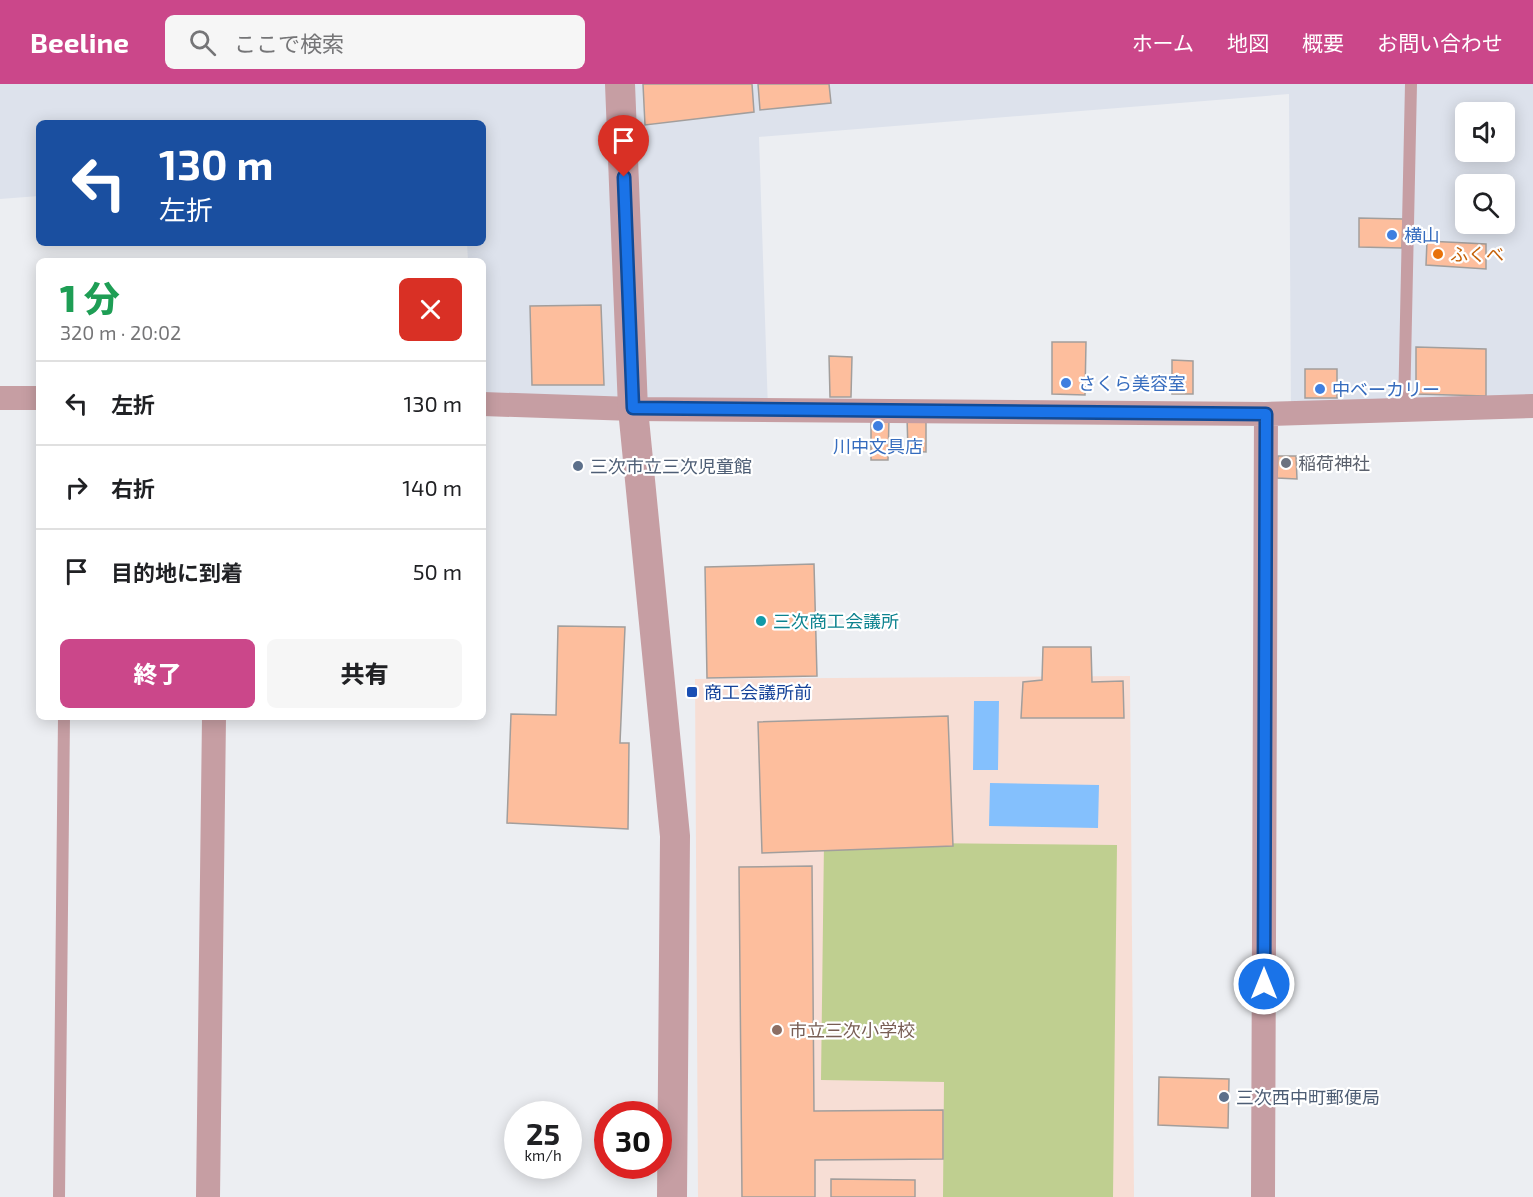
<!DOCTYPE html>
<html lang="ja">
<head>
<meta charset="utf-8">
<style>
  :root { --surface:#fff; --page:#f6f6f6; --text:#202124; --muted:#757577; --line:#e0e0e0; --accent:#cb478a }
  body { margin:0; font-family:"Exo 2","Noto Sans JP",sans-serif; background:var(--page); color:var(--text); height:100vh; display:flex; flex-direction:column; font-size:22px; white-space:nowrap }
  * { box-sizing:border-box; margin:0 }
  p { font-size:20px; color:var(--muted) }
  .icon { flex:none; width:33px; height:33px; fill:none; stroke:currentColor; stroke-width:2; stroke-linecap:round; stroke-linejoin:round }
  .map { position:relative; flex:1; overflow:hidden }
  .panel { position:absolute; left:36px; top:174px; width:450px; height:462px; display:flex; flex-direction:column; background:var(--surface); border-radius:9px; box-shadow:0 3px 15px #0003 }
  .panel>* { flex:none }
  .hud { position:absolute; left:36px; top:36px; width:450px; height:126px; border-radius:9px; box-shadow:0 3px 15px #0003; background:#1a4fa0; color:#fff; overflow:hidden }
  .fabs { position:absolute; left:1455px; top:18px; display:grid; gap:12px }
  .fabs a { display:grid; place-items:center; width:60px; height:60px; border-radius:9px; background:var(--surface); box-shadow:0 3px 15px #0003; font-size:30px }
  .speed { position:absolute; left:504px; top:1017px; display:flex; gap:12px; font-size:30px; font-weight:700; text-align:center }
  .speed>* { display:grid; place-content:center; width:78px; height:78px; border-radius:50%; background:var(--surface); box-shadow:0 3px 15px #0003; line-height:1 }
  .speed small { font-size:15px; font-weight:400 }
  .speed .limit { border:9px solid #d22; background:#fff; color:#111 }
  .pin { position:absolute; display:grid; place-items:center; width:51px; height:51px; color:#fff; margin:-62px -26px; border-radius:50% 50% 50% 0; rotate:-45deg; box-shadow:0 0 6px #0007 }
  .pin .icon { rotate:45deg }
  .me { position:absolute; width:66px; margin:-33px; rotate:0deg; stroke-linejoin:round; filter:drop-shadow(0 0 4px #0008) }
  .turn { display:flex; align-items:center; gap:21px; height:126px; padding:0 24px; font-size:27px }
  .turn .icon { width:78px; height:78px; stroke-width:2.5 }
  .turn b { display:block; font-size:42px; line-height:51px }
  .round { display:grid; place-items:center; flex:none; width:63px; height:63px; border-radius:9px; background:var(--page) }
  .headline { display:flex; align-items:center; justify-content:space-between; height:102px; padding:0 24px }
  h1 { font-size:36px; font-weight:800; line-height:45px; color:#1e9e55 }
  .primary-button { display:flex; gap:12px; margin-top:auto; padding:12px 24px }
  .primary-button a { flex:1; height:69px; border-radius:9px; background:var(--accent); color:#fff; font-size:24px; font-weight:800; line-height:69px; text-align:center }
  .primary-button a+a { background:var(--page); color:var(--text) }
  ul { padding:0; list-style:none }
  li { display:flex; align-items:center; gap:18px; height:84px; padding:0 24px; border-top:2px solid var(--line) }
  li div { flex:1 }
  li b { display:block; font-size:22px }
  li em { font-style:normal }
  header { display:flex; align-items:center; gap:36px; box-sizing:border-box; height:84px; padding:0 30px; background:var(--accent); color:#fff }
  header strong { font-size:28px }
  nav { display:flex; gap:33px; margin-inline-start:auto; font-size:21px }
  .search { width:420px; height:54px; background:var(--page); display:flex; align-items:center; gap:15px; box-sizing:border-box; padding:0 21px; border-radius:9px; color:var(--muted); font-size:22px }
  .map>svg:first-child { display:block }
  .built { fill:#dde2ec; fill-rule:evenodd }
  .education { fill:#f7ded5 }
  .green { fill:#bfcf90 }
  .water { fill:#84c0fd }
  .building { fill:#fdbe9d; stroke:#a29e9c; stroke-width:1.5 }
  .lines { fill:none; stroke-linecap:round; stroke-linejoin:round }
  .service { stroke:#c69ea3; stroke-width:12 }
  .minor { stroke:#c69ea3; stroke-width:24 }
  .tertiary { stroke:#c69ea3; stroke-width:30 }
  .route-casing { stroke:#114b97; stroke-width:15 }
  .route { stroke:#1a73e8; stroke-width:10 }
  .shop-dot { fill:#3f7fe0; stroke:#fff; stroke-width:2 }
  .food-dot { fill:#e8710a; stroke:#fff; stroke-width:2 }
  .worship-dot { fill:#6b7280; stroke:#fff; stroke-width:2 }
  .service-dot { fill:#5c6f8a; stroke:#fff; stroke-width:2 }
  .culture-dot { fill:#0f9aa8; stroke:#fff; stroke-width:2 }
  .transit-dot { fill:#1a4fb4; stroke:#fff; stroke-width:2 }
  .education-dot { fill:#8d6e63; stroke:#fff; stroke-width:2 }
  .labels { text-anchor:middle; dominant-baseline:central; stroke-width:4.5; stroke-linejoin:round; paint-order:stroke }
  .shop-label { font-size:18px; fill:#366cbe; stroke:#fff; text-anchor:start }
  .food-label { font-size:18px; fill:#c56008; stroke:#fff; text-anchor:start }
  .worship-label { font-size:18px; fill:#5b616d; stroke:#fff; text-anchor:start }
  .service-label { font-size:18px; fill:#4e5e75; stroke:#fff; text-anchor:start }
  .culture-label { font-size:18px; fill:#0d838f; stroke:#fff; text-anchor:start }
  .transit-label { font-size:18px; fill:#164399; stroke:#fff; text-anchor:start }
  .education-label { font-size:18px; fill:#785e54; stroke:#fff; text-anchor:start }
</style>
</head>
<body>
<header>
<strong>Beeline</strong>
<div class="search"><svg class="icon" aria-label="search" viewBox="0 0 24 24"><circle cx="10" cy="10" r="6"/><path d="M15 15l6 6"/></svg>ここで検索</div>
<nav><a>ホーム</a><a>地図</a><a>概要</a><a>お問い合わせ</a></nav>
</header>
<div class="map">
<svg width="1533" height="1113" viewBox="0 0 1533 1113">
  <rect width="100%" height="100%" fill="#eceef2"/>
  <path class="built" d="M 0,0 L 1533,0 L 1533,328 L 1291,329 L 1289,10 L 759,53 L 768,326 L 483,316 L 483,177 L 468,177 L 467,159 L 483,159 L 483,39 L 39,39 L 39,112 L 0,115 ZM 1466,28 L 1504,28 L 1504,68 L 1466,68 ZM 1466,100 L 1504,100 L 1504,140 L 1466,140 Z"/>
  <path class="education" d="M 1130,592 L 1134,1113 L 698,1113 L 695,595 Z"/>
  <path class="green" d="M 824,758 L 1117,761 L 1113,1113 L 943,1113 L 944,998 L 821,996 Z"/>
  <path class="water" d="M 974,617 L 999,617 L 998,686 L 973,686 Z
    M 990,699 L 1099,701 L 1098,744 L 989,742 Z"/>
  <path class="building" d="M 643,0 L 752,0 L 754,28 L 645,41 Z
    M 758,0 L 829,0 L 831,19 L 760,26 Z
    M 1359,134 L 1403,135 L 1402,164 L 1359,163 Z
    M 1427,157 L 1486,160 L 1486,185 L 1426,181 Z
    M 601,221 L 604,301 L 532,301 L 530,222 Z
    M 1052,258 L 1086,258 L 1085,311 L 1052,310 Z
    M 1416,263 L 1486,265 L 1486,312 L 1416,310 Z
    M 829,272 L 852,273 L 851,313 L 830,313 Z
    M 1172,276 L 1193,277 L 1193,310 L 1172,310 Z
    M 1305,285 L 1337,285 L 1337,314 L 1305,314 Z
    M 926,332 L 926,368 L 908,367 L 907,333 Z
    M 871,334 L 889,334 L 888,376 L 871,376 Z
    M 1278,372 L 1296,372 L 1297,395 L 1277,394 Z
    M 814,480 L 817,592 L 707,594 L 705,483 Z
    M 558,542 L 625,543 L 620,659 L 629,659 L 628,745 L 507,739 L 511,630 L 556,631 Z
    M 1043,563 L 1091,563 L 1092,598 L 1123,597 L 1124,634 L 1021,634 L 1023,598 L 1042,596 Z
    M 948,632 L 953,762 L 762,769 L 758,638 Z
    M 812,782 L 814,1027 L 943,1026 L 943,1075 L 815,1076 L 815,1113 L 742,1113 L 739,783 Z
    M 1159,993 L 1229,995 L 1228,1044 L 1158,1041 Z
    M 831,1095 L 915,1096 L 915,1113 L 831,1113 Z"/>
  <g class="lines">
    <path class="service" d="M 1404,327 L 1411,0
      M 59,1113 L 64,633"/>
    <path class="minor" d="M 0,314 L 39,314
      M 483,320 L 633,325 L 1266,330 L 1533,322
      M 208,1113 L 214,633
      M 1263,1113 L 1266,330"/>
    <path class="tertiary" d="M 620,0 L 633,325 L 675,752 L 672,1113"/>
  </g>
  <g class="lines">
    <g class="route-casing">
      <path id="route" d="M 624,93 L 633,324 L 1266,330 L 1264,900"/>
    </g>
    <use href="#route" class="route"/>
  </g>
  <g class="shop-dot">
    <circle cx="1392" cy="151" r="6"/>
    <circle cx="1066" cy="299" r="6"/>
    <circle cx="1320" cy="305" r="6"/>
    <circle cx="878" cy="342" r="6"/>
  </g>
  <circle class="food-dot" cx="1438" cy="170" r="6"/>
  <circle class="worship-dot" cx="1286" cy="379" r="6"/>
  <g class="service-dot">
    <circle cx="578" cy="382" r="6"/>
    <circle cx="1224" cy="1013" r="6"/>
  </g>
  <circle class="culture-dot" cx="761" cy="537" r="6"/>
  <rect class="transit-dot" x="686" y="602" width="12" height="12" rx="3"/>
  <circle class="education-dot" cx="777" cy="946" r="6"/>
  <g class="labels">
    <g class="shop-label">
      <text x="1404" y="151">横山</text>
      <text x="1078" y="299">さくら美容室</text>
      <text x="1332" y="305">中ベーカリー</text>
      <text x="878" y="362" text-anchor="middle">川中文具店</text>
    </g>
    <g class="food-label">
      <text x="1450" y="170">ふくべ</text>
    </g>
    <g class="worship-label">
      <text x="1298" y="379">稲荷神社</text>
    </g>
    <g class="service-label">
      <text x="590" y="382">三次市立三次児童館</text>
      <text x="1236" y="1013">三次西中町郵便局</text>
    </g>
    <g class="culture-label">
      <text x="773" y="537">三次商工会議所</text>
    </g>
    <g class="transit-label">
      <text x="704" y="608">商工会議所前</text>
    </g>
    <g class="education-label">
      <text x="789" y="946">市立三次小学校</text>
    </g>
  </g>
</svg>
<div class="fabs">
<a><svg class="icon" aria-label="sound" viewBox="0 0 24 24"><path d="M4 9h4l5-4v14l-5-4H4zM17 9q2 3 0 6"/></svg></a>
<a><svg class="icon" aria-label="search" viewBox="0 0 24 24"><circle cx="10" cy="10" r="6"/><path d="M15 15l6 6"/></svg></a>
</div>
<div class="speed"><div>25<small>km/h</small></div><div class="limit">30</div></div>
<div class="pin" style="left:624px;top:93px;background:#d93025"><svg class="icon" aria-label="arrive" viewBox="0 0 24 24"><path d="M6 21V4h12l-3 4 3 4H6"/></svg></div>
<svg class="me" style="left:1264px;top:900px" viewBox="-20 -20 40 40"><circle r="17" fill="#1a73e8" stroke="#fff" stroke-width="3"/><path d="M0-11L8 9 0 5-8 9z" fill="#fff"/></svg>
<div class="hud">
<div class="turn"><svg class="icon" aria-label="left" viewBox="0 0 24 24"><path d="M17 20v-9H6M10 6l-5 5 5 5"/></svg><div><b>130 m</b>左折</div></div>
</div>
<section class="panel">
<div class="headline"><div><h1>1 分</h1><p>320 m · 20:02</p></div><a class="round" style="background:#d93025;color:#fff"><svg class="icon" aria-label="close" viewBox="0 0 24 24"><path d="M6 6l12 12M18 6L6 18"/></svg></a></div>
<ul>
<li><svg class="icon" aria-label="left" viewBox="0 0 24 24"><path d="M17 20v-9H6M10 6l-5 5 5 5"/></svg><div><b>左折</b></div><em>130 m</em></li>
<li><svg class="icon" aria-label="right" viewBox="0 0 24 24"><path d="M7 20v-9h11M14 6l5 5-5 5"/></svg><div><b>右折</b></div><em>140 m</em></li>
<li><svg class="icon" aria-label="arrive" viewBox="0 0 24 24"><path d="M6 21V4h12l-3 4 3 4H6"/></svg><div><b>目的地に到着</b></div><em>50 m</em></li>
</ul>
<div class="primary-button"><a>終了</a><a>共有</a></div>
</section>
</div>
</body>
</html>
